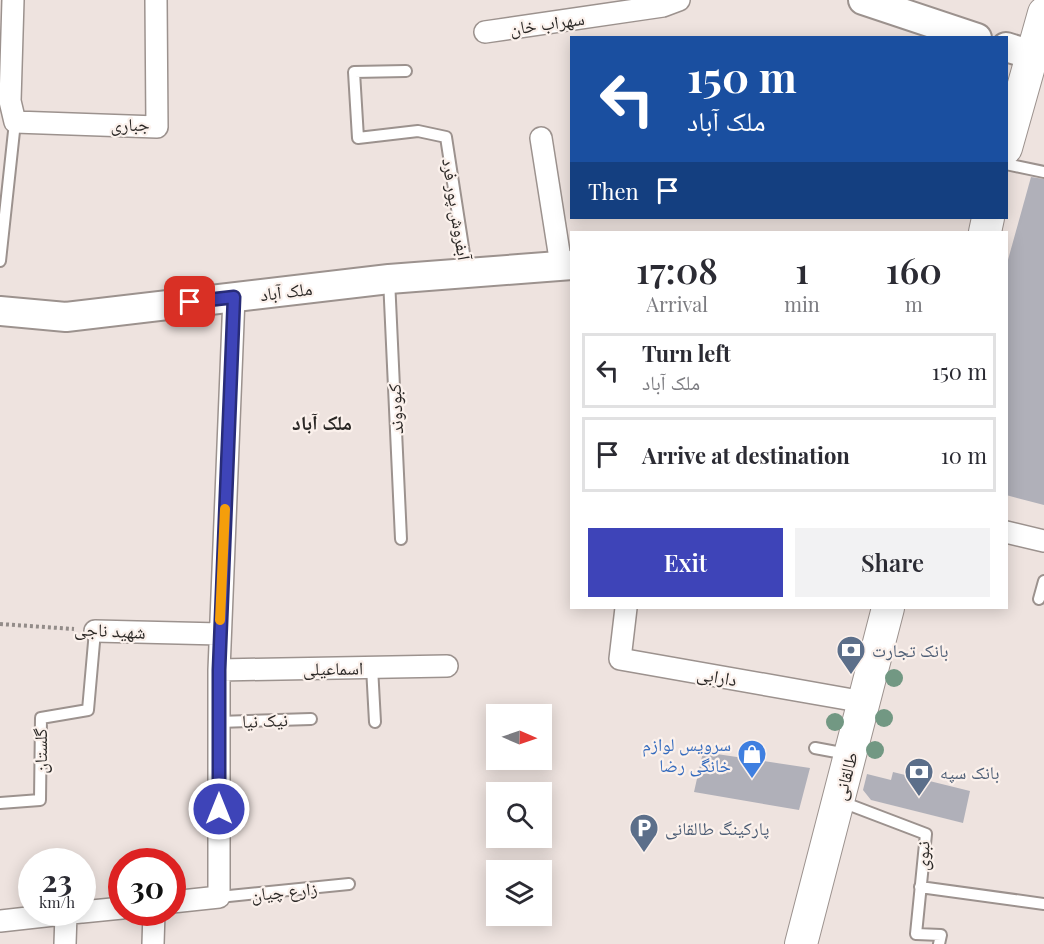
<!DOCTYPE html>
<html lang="en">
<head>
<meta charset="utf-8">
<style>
  :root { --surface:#fff; --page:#f2f2f3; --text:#2b2b33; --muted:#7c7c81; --line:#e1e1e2; --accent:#3e44b8 }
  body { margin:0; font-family:"Playfair Display","Noto Naskh Arabic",serif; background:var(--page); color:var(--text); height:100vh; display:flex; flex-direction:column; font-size:22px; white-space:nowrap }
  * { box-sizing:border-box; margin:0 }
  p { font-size:20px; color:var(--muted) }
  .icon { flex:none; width:33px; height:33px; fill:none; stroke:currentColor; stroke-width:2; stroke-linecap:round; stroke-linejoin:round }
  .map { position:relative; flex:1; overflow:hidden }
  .details { position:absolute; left:570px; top:231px; width:438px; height:378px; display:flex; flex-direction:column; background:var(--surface); border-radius:0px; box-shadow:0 3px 15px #0003 }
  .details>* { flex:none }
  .hud { position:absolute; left:570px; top:36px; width:438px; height:183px; border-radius:0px; box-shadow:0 3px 15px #0003; background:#1a4fa0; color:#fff; overflow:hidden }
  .needle { width:39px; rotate:92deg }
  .controls { position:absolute; left:486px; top:704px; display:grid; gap:12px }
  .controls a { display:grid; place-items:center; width:66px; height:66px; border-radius:0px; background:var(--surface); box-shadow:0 3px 15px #0003; font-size:30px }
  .speed { position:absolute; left:18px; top:848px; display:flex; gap:12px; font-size:30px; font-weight:700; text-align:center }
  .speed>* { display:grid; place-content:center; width:78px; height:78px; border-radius:50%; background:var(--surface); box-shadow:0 3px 15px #0003; line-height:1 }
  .speed small { font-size:15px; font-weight:400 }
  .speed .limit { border:9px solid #d22; background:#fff; color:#111 }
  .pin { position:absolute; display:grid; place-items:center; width:51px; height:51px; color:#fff; margin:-26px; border-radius:12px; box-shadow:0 3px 9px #0006 }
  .me { position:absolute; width:66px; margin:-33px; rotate:0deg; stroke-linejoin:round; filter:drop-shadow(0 0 4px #0008) }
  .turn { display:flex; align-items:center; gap:21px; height:126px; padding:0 18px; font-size:27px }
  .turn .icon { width:78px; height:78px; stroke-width:2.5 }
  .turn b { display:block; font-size:42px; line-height:51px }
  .then { display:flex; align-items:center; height:57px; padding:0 18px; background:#0003; gap:12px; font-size:22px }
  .eta { display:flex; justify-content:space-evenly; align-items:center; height:102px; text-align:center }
  .eta b { font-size:36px; font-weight:600; line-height:42px }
  .cta { display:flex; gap:12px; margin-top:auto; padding:12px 18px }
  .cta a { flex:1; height:69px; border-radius:0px; background:var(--accent); color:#fff; font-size:24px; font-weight:600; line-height:69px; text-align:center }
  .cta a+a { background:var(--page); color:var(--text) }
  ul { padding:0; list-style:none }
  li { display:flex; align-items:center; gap:18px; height:75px; margin:0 12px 9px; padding:0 6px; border:3px solid var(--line); border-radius:0px }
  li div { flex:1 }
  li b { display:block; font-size:22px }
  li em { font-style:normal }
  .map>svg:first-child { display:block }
  .building { fill:#b0b0b9 }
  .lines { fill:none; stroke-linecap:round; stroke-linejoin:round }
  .lane-casing { stroke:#9c928e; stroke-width:14 }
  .street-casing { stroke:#9c928e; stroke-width:24 }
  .secondary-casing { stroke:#9c928e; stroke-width:32 }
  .primary-casing { stroke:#9c928e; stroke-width:34 }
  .path { stroke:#938c89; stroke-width:4; stroke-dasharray:3 3; stroke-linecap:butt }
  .lane { stroke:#fff; stroke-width:10 }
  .street { stroke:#fff; stroke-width:21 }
  .secondary { stroke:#fff; stroke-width:28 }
  .primary { stroke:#fff; stroke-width:32 }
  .tree { fill:#729883 }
  .route-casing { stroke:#282c78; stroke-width:15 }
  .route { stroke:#3e44b8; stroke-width:10 }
  .slow { stroke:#f59e0b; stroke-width:10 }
  .labels { text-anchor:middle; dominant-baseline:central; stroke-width:4.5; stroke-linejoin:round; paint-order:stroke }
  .street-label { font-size:18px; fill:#2b2826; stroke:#fbf1ec }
  .service-label { font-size:18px; fill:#4e5e75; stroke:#fbf1ec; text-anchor:start }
  .shop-label { font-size:18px; fill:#366cbe; stroke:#fbf1ec; text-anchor:end }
  .neighbourhood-label { font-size:20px; font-weight:bold; fill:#2b2826; stroke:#fbf1ec }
</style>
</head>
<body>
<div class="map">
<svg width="1044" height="944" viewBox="0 0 1044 944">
  <rect width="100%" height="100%" fill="#eee3df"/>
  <path class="building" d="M 1031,177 L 1044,179 L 1044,505 L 1006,495 L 1006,267 Z
    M 703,752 L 810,768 L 799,810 L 694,792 Z
    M 893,772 L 970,791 L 963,823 L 871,800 L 863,790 L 867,774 L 891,780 Z"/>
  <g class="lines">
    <g class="lane-casing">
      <path id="lane" d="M 406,71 L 354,72 L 358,138 L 418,131 L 446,137 L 467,273
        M 1006,164 L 1044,172
        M 0,261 L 15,122
        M 389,279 L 401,539
        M 1039,599 L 1044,581
        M 372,667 L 375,722
        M 219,722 L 311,719
        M 815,748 L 847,754
        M 842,802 L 926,834 L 916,934 L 941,935 L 939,944
        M 0,803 L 40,800 L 41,718 L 88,710 L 95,631
        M 920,887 L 1044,904
        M 219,897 L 349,884"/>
    </g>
    <g class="street-casing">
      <path id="street" d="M 13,0 L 10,101 L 15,122 L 157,127 L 156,0
        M 485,32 L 663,6 L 679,0
        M 541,138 L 561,265
        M 1006,532 L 1044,541
        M 626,608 L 620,659 L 864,702
        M 95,631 L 220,634
        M 219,670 L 447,666
        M 172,902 L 219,897 L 219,670 L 234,297
        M 82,912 L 122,908
        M 0,921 L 81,912
        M 65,944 L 66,914
        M 153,944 L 154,912"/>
    </g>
    <g class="secondary-casing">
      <path id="secondary" d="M 863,0 L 977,38
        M 1006,47 L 1032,55
        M 0,311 L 66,317 L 389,279 L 572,265"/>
    </g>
    <g class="primary-casing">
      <path id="primary" d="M 1006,148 L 1044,13
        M 985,232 L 988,218
        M 801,944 L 888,608"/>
    </g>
    <path class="path" d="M 0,624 L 74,629"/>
    <use href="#lane" class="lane"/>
    <use href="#street" class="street"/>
    <use href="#secondary" class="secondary"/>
    <use href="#primary" class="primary"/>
  </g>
  <g class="tree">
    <circle cx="894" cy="678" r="9"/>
    <circle cx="884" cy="718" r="9"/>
    <circle cx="835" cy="722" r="9"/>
    <circle cx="875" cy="750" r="9"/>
  </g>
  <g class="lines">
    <g class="route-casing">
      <path id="route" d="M 190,302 L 234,297 L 219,670 L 219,809"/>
    </g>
    <use href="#route" class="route"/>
    <path class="slow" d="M 220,620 L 225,509"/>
  </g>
  <defs>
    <g id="bank-pin" transform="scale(1.5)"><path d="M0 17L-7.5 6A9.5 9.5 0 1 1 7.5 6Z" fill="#5c6f8a" stroke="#fbf1ec"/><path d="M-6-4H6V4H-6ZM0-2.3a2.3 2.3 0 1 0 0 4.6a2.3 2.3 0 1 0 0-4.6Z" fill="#fff"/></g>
    <g id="shop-pin" transform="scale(1.5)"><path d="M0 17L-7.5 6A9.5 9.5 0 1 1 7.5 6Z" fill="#3f7fe0" stroke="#fbf1ec"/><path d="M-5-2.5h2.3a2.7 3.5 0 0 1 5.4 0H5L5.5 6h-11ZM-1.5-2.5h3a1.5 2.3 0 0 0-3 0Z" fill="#fff"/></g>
    <g id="parking-pin" transform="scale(1.5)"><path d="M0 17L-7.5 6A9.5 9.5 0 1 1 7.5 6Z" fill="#5c6f8a" stroke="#fbf1ec"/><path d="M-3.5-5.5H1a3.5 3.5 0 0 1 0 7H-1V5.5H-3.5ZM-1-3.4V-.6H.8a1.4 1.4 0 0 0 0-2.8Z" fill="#fff"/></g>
  </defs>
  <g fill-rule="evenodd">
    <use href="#bank-pin" x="851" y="650"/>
    <use href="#shop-pin" x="752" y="754"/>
    <use href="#bank-pin" x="919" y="772"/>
    <use href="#parking-pin" x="644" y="828"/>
  </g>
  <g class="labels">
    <g class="street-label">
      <text transform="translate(547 23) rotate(-8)">سهراب خان</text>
      <text transform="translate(130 124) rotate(-1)">جباری</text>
      <text transform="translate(457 209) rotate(81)">آبفروش پور فرد</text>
      <text transform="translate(286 291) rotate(-7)">ملک آباد</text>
      <text transform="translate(395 409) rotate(-93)">کبودوند</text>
      <text transform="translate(110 630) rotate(3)">شهید ناجی</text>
      <text transform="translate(333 668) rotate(-1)">اسماعیلی</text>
      <text transform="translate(717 676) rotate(10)">دارابی</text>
      <text transform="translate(265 720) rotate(-2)">نیک نیا</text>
      <text transform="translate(40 751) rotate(-90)">گلستان</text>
      <text transform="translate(845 776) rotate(-75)">طالقانی</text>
      <text transform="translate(922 856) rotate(-88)">نبوی</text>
      <text transform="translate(284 891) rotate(-6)">زارع چیان</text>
    </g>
    <g class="service-label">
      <text x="872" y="650">بانک تجارت</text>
      <text x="940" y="772">بانک سپه</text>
      <text x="665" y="828">پارکینگ طالقانی</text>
    </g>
    <g class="shop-label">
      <text x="731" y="744">سرویس لوازم<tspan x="731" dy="21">خانگی رضا</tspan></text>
    </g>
    <g class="neighbourhood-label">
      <text x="322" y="421">ملک آباد</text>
    </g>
  </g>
</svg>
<div class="controls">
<a><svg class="needle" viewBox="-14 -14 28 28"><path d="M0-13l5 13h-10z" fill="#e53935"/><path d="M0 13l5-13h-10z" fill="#7c7c81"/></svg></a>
<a><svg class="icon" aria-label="search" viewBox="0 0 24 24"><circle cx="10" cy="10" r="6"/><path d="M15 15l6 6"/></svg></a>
<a><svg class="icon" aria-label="layers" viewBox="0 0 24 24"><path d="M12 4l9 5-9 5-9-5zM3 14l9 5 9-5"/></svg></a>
</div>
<div class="speed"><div>23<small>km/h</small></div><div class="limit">30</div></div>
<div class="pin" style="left:190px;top:302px;background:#d93025"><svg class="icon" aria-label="arrive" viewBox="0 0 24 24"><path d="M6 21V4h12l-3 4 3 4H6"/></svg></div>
<svg class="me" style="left:219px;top:809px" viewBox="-20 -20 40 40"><circle r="17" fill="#3e44b8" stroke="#fff" stroke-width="3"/><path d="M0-11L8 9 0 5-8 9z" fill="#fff"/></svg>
<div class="hud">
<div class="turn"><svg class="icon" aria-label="left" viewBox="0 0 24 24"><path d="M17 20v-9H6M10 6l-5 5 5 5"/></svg><div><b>150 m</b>ملک آباد</div></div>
<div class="then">Then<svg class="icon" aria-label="arrive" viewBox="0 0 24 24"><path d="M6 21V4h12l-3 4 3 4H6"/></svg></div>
</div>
<section class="details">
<div class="eta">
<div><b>17:08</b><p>Arrival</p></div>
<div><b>1</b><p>min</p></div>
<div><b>160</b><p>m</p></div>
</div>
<ul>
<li><svg class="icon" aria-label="left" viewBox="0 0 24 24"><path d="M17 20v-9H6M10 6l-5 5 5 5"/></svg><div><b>Turn left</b><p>ملک آباد</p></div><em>150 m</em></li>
<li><svg class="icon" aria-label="arrive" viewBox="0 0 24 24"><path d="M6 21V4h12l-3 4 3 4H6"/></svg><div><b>Arrive at destination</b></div><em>10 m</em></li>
</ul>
<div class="cta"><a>Exit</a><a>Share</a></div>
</section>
</div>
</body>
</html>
